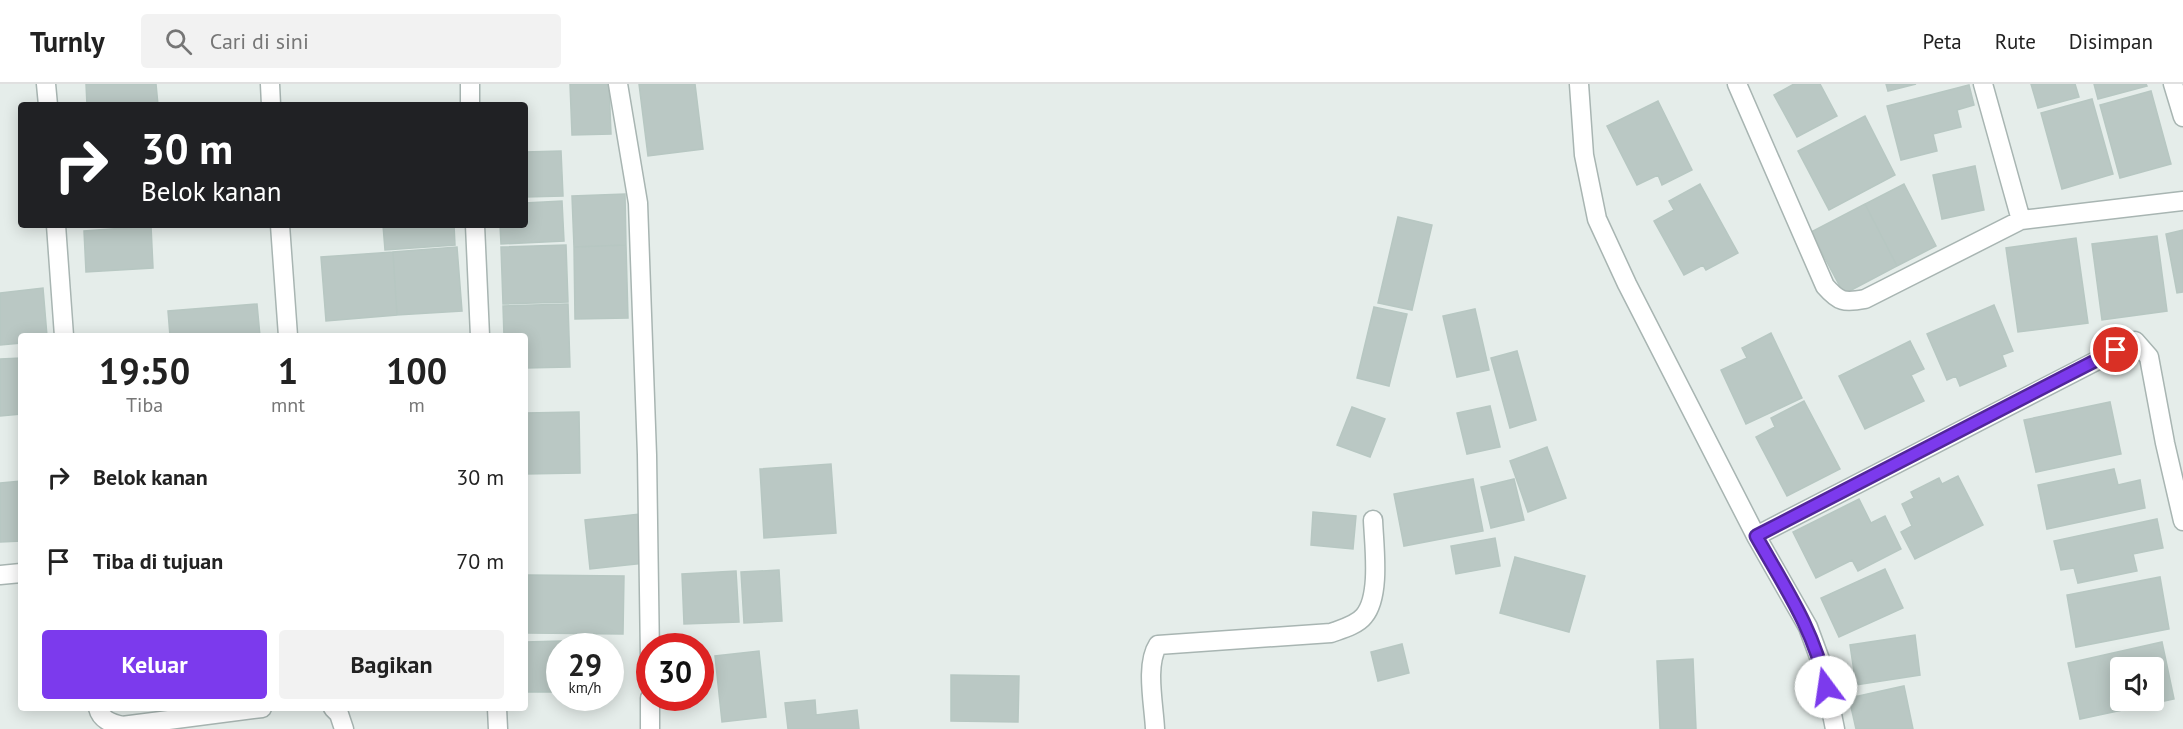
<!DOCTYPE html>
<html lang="id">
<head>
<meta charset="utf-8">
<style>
  :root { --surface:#fff; --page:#f2f2f2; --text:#222; --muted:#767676; --line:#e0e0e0; --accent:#7c3aed }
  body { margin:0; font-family:"PT Sans",sans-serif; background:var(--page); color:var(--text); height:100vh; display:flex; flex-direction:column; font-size:22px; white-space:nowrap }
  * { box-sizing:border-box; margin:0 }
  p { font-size:20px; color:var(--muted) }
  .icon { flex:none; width:33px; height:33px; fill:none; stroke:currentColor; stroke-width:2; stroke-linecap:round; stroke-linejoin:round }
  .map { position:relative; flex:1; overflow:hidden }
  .details { position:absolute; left:18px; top:249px; width:510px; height:378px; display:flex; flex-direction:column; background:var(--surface); border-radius:6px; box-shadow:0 3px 15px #0003 }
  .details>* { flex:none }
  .hud { position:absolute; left:18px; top:18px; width:510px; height:126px; border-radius:6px; box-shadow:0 3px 15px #0003; background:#202124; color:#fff; overflow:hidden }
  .controls { position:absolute; left:2110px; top:573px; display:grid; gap:12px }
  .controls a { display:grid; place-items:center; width:54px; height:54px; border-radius:6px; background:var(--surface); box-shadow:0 3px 15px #0003; font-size:30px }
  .speed { position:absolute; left:546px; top:549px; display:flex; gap:12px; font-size:30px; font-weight:700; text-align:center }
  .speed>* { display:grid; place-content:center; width:78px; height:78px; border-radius:50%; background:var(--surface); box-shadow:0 3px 15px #0003; line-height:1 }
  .speed small { font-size:15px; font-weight:400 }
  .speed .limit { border:9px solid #d22; background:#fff; color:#111 }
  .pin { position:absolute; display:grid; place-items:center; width:51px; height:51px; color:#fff; margin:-26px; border:3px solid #fff; border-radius:50%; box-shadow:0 2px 6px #0007 }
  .me { position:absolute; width:66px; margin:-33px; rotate:346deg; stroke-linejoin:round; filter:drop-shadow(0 0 4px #0008) }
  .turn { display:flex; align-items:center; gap:21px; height:126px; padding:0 24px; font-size:27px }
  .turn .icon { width:78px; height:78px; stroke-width:2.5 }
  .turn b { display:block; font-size:42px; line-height:51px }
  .eta { display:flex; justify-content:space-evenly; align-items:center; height:102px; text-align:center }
  .eta b { font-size:36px; font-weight:700; line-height:42px }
  .primary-button { display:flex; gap:12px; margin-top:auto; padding:12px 24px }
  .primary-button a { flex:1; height:69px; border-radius:6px; background:var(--accent); color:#fff; font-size:24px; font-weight:700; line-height:69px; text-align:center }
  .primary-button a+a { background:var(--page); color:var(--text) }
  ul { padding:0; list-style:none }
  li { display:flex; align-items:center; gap:18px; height:84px; padding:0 24px }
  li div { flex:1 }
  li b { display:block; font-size:22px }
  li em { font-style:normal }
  header { display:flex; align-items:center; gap:36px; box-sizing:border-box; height:84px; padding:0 30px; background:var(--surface); border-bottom:2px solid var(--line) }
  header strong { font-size:28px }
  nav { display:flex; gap:33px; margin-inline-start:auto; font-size:21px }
  .search { width:420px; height:54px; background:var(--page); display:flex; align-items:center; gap:15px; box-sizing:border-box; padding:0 21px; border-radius:6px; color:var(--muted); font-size:22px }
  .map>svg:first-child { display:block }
  .building { fill:#bac8c4; stroke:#b7c7c2; stroke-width:1.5; fill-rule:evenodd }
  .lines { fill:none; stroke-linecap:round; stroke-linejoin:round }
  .minor-casing { stroke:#a8b5b2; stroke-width:21 }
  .minor { stroke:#fff; stroke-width:18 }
  .route-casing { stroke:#51269a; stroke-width:15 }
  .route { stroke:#7c3aed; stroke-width:10 }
</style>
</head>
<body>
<header>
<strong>Turnly</strong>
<div class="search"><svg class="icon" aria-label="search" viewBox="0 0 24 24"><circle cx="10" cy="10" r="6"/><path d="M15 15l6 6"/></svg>Cari di sini</div>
<nav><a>Peta</a><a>Rute</a><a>Disimpan</a></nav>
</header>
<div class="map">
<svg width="2183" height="645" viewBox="0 0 2183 645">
  <rect width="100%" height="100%" fill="#e5edea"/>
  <path class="building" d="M 86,0 L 156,0 L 158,21 L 87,21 Z
    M 570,0 L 609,0 L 611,50 L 572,51 Z
    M 639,0 L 695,0 L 703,65 L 648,72 Z
    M 1794,0 L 1820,0 L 1837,32 L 1797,53 L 1774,11 Z
    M 1886,0 L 1916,0 L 1888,7 Z
    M 2031,0 L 2075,0 L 2079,13 L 2038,24 Z
    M 2094,0 L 2146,0 L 2147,2 L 2098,15 Z
    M 1969,1 L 1974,21 L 1957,26 L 1961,43 L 1933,50 L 1937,67 L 1901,76 L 1887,22 Z
    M 2151,7 L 2171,80 L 2120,94 L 2100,21 Z
    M 2092,15 L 2113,90 L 2062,105 L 2041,29 Z
    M 1658,17 L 1692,86 L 1662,101 L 1658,91 L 1637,101 L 1607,42 Z
    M 1865,32 L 1895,91 L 1829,126 L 1798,67 Z
    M 561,67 L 563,112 L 525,113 L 525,68 Z
    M 1975,82 L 1984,126 L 1942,135 L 1933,91 Z
    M 1700,100 L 1738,169 L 1706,186 L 1703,181 L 1684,191 L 1654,137 L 1674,126 L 1669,117 Z
    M 1904,100 L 1936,162 L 1897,182 L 1865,120 Z
    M 625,110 L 626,161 L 574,163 L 572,112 Z
    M 562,117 L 564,157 L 501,160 L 500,141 L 525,141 L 525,119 Z
    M 1865,120 L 1897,182 L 1844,210 L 1811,148 Z
    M 1398,133 L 1432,141 L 1412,226 L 1378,219 Z
    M 383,141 L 454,141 L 455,161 L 385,166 Z
    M 151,142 L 153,184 L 86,188 L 84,147 Z
    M 2183,146 L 2183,208 L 2177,209 L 2166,150 Z
    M 2157,152 L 2167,227 L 2102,236 L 2092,160 Z
    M 2076,154 L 2088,239 L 2018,248 L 2006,164 Z
    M 566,161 L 568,218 L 503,220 L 501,163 Z
    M 626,161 L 628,234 L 575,235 L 574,163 Z
    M 457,163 L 462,227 L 397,231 L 393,168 Z
    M 393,168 L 397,231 L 326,237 L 321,173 Z
    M 43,204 L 47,252 L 21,252 L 21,259 L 0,261 L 0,209 Z
    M 257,220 L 260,252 L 170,252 L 168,227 Z
    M 568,220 L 570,283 L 525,284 L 525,252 L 504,252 L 503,222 Z
    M 1994,221 L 2013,267 L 2002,271 L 2006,282 L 1960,302 L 1956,292 L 1947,296 L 1927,250 Z
    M 1374,223 L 1407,230 L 1389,302 L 1357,294 Z
    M 1475,225 L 1489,286 L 1457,293 L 1443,232 Z
    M 1771,249 L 1802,314 L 1746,340 L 1721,286 L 1747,274 L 1742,264 Z
    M 1910,257 L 1924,285 L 1911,291 L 1924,317 L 1865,345 L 1839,292 Z
    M 1517,267 L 1536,336 L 1510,344 L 1491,274 Z
    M 21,274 L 21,330 L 0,332 L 0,275 Z
    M 1804,317 L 1840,385 L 1787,412 L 1756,353 L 1775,343 L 1771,334 Z
    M 2110,318 L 2121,370 L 2036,388 L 2024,336 Z
    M 1490,322 L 1500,363 L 1467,370 L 1457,329 Z
    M 1352,323 L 1385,335 L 1370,373 L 1337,361 Z
    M 579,328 L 580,389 L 525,390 L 525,329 Z
    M 1547,363 L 1566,414 L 1528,428 L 1510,377 Z
    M 831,380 L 836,449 L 764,454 L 760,385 Z
    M 2114,385 L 2118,401 L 2140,396 L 2145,424 L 2047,445 L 2038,401 Z
    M 1958,392 L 1983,441 L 1915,475 L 1901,448 L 1912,442 L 1902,420 L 1914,414 L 1911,408 L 1939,394 L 1942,400 Z
    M 1473,395 L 1483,447 L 1404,462 L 1394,410 Z
    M 1514,395 L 1524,436 L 1491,444 L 1481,403 Z
    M 21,397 L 21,457 L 0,458 L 0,399 Z
    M 1859,415 L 1871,439 L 1885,432 L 1901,465 L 1858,487 L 1852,476 L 1816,494 L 1793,448 Z
    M 1313,428 L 1356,432 L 1353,465 L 1311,461 Z
    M 640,430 L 645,479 L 590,485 L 585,436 Z
    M 2157,435 L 2163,464 L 2133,470 L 2137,487 L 2078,499 L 2074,484 L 2061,486 L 2054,457 Z
    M 1495,454 L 1500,482 L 1456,490 L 1451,462 Z
    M 1515,473 L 1585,492 L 1569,548 L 1500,529 Z
    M 1885,485 L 1903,524 L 1839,553 L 1821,514 Z
    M 779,486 L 782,537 L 744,539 L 741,488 Z
    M 736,487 L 739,538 L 684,540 L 682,490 Z
    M 528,491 L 624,492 L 623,550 L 528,549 Z
    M 2160,493 L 2169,545 L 2076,563 L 2067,511 Z
    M 1915,551 L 1920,591 L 1856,601 L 1850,561 Z
    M 599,556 L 599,562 L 560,562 L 560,608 L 526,608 L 525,558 Z
    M 2162,558 L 2174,615 L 2080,635 L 2068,579 ZM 2121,584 L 2154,584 L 2154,616 L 2121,616 Z
    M 1402,560 L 1409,589 L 1378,597 L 1371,568 Z
    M 759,567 L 766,633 L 722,638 L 715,572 Z
    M 1693,575 L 1696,645 L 1660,645 L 1657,577 Z
    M 951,591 L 1019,592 L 1018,638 L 951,637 Z
    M 1904,602 L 1913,645 L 1856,645 L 1849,614 Z
    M 815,616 L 816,631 L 857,626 L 859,645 L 788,645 L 785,619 Z"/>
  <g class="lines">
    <g class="minor-casing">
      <path id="minor" d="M 46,0 L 48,21
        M 270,0 L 271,21
        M 470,0 L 470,21
        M 618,0 L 638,119 L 647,371 L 650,573
        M 1579,0 L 1584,71 L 1597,135 L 1627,200 L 1756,452 L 1808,543 L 1822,581 L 1835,645
        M 1737,0 L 1825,202 C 1839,218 1844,219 1865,215 L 2021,136 L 2183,117
        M 1983,0 L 2021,136
        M 2173,0 L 2183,33
        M 56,141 L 64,252
        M 280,141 L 288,252
        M 475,141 L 480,252
        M 1756,452 L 2135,257 L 2149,273 L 2165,359 L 2183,437
        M 0,491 L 21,489
        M 650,614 L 650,645
        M 98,624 C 101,636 111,639 122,642 L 262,624
        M 333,624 L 339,630 L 344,645
        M 497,624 L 498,645
        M 1155,645 C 1154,621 1145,581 1158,561 L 1331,549 C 1342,545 1357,541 1364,532 C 1381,512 1374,462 1373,436"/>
    </g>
    <use href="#minor" class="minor"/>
  </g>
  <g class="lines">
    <g class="route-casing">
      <path id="route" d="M 1826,603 C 1814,545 1784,502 1756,452 L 2116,266"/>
    </g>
    <use href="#route" class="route"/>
  </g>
</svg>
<div class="controls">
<a><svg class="icon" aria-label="sound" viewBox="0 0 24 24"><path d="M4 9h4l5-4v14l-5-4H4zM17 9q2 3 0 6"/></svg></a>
</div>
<div class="speed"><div>29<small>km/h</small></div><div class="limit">30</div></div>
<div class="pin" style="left:2116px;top:266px;background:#d93025"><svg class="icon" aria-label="arrive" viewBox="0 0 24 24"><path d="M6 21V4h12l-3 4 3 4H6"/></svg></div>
<svg class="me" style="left:1826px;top:603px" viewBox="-20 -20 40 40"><circle r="19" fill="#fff"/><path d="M0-13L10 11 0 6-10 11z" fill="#7c3aed"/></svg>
<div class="hud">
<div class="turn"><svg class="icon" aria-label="right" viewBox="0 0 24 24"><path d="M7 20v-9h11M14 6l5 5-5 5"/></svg><div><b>30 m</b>Belok kanan</div></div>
</div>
<section class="details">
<div class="eta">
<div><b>19:50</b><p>Tiba</p></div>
<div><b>1</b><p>mnt</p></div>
<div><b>100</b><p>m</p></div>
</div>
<ul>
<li><svg class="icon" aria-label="right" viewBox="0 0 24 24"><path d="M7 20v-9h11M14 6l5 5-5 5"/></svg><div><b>Belok kanan</b></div><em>30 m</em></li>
<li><svg class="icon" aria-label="arrive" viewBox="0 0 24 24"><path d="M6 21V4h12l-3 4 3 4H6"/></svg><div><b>Tiba di tujuan</b></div><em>70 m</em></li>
</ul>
<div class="primary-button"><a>Keluar</a><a>Bagikan</a></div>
</section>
</div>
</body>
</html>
